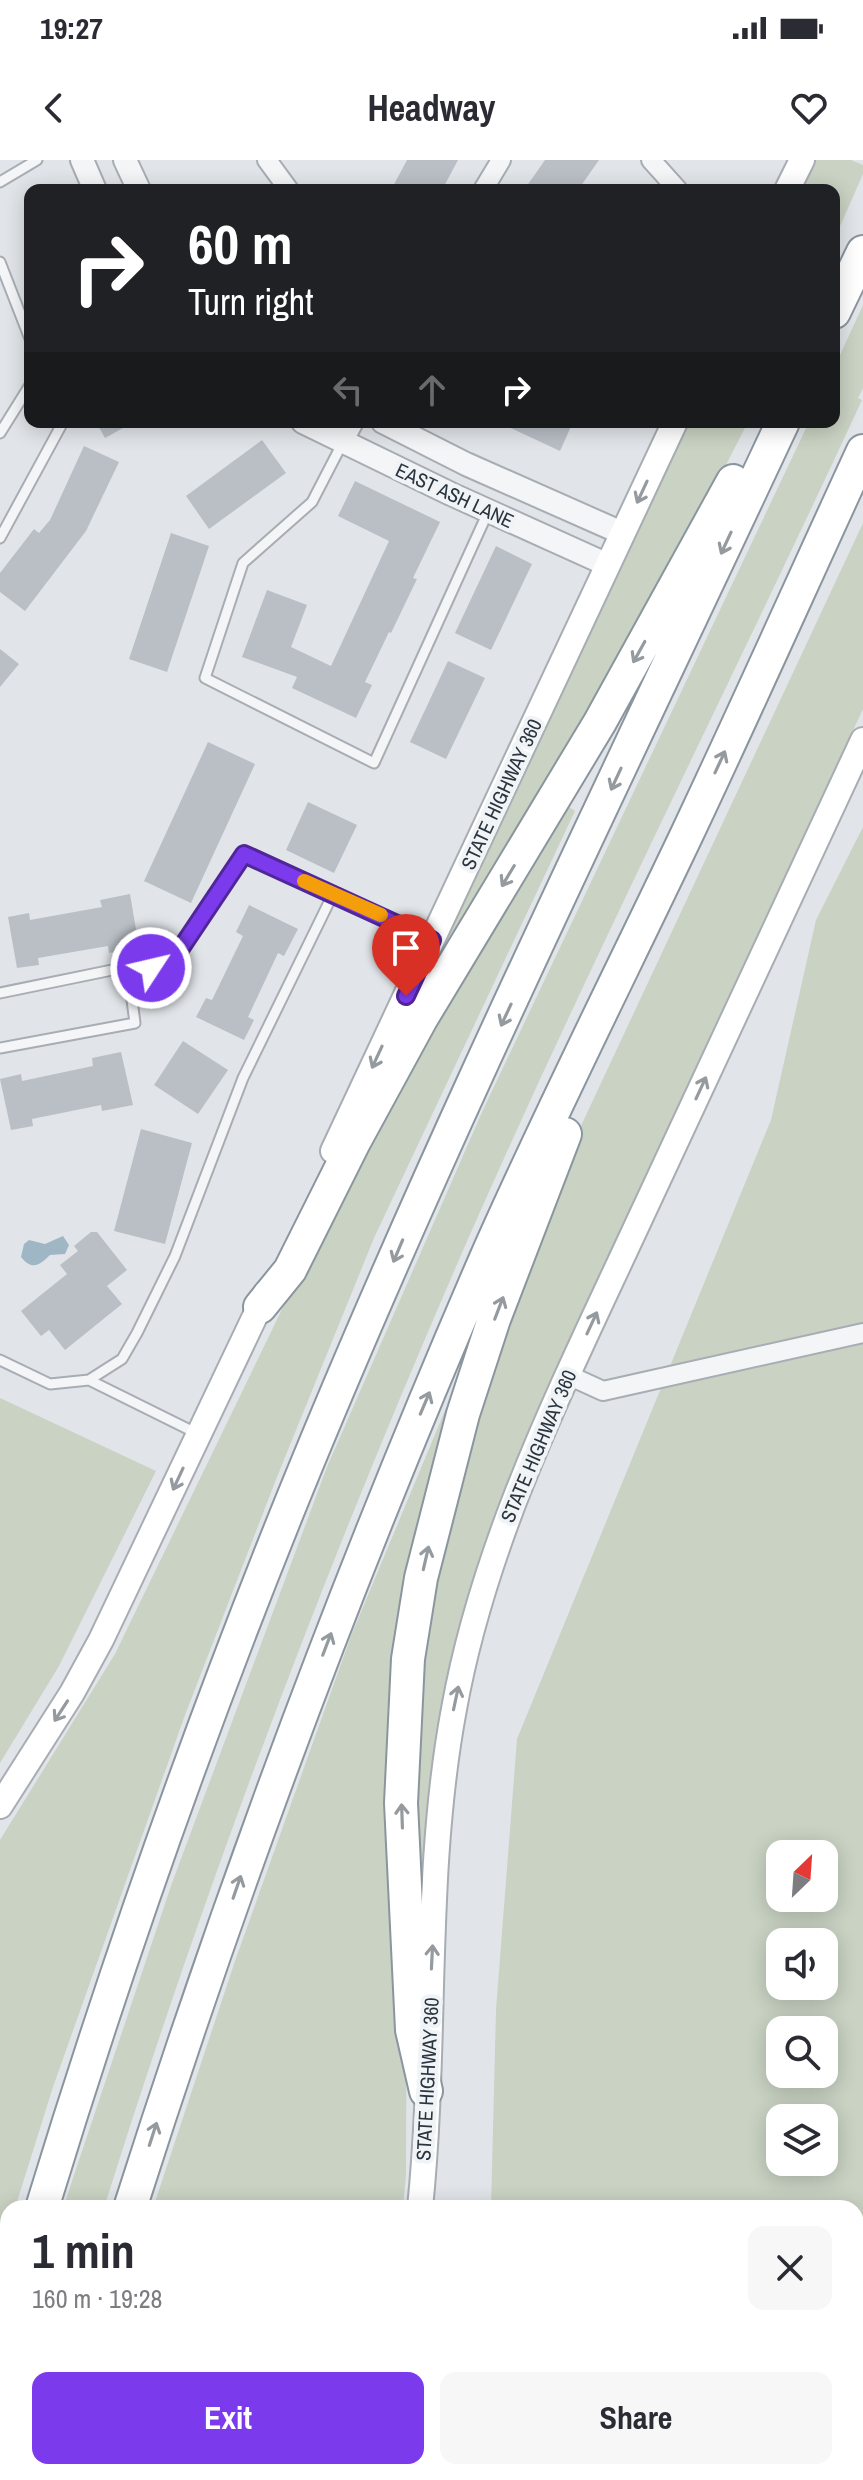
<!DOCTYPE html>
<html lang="en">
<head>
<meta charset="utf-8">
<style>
  :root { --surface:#fff; --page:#f7f7f7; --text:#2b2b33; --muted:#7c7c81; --accent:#7c3aed }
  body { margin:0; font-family:"Archivo Narrow",sans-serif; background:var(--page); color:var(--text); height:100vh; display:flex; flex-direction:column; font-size:30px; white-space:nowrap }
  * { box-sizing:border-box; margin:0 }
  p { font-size:26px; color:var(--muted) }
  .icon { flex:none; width:44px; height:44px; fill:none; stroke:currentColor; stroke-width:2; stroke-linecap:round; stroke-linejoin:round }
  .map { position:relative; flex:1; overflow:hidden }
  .details { position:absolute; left:0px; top:2040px; width:864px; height:280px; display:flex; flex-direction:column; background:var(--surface); border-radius:24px 24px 0 0; box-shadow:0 4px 20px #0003 }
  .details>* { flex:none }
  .hud { position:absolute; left:24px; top:24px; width:816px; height:244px; border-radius:16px; box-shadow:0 4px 20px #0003; background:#202124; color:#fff; overflow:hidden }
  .needle { width:52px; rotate:25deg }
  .controls { position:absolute; left:766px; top:1680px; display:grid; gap:16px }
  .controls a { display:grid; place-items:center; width:72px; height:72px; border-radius:16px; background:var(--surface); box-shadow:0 4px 20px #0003; font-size:40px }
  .pin { position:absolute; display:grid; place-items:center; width:68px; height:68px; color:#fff; margin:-82px -34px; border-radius:50% 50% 50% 0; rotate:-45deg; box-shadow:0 0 8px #0007 }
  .pin .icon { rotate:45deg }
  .me { position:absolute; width:88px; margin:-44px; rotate:55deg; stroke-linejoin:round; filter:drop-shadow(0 0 6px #0008) }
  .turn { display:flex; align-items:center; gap:28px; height:168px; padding:0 32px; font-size:36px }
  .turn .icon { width:104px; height:104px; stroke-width:2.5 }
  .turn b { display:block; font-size:56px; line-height:68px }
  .lanes { display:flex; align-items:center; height:76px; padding:0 32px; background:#0003; justify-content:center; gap:40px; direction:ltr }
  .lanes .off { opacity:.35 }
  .round { display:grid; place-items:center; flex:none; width:84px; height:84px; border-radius:16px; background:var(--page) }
  .headline { display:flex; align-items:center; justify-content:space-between; height:136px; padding:0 32px }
  h1 { font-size:48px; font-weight:700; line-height:60px }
  .button { display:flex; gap:16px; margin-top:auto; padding:16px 32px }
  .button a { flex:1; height:92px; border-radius:16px; background:var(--accent); color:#fff; font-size:32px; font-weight:700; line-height:92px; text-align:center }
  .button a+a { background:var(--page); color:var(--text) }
  .status { display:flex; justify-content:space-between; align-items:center; height:56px; padding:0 40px; background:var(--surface); direction:ltr }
  .status svg { height:22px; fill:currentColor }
  header { display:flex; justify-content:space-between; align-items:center; height:104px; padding:0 32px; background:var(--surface); font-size:36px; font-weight:700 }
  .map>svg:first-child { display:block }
  .green { fill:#c9d2c3; fill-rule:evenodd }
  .water { fill:#9fb7c5 }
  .building { fill:#b9bfc5 }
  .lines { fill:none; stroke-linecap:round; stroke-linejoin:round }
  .service-casing { stroke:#a7adb3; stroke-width:13 }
  .minor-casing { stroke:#a7adb3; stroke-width:22 }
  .tertiary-casing { stroke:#a7adb3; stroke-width:26 }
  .secondary-casing { stroke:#a7adb3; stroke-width:28 }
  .motorway-casing { stroke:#8a959e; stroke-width:36 }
  .service { stroke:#f4f5f7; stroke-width:9 }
  .minor { stroke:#f4f5f7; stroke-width:18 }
  .tertiary { stroke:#f4f5f7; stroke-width:22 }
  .secondary { stroke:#fff; stroke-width:24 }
  .motorway { stroke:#fff; stroke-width:32 }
  .oneway { stroke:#959a9f }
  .route-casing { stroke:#51269a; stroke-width:20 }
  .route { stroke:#7c3aed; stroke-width:14 }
  .slow { stroke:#f59e0b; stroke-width:14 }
  .labels { text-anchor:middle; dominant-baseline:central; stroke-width:8; stroke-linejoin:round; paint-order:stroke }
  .street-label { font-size:20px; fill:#2b353f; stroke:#f1f4f6 }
</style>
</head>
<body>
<div class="status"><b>19:27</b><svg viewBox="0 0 49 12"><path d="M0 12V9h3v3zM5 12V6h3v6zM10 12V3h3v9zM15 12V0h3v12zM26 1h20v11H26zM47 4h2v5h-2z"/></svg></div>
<header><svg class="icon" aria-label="back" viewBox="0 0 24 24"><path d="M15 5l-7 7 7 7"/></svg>Headway<svg class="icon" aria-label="heart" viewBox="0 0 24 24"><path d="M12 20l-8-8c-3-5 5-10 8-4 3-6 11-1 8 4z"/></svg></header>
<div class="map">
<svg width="863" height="2320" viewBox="0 0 863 2320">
  <rect width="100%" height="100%" fill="#e1e5e9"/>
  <path class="green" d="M 812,0 L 851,0 L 863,5 L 863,14 L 834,80 L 834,30 L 798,30 Z
    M 863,145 L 863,228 L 858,238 L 862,240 C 732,521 592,797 468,1079 C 330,1395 207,1719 104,2048 L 63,2048 L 172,1723 L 327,1307 L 483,950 L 809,262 L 834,262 L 834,208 Z
    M 688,262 L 748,262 L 673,408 L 430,826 L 423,821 Z
    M 863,363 L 863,549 L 581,1156 L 509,1323 L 480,1399 L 457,1474 L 438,1572 L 424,1700 L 419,1699 L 413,1570 L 419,1483 L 463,1287 L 558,1015 Z
    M 564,644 L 575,651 L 374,1078 L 277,1317 L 185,1555 L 53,1927 L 15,2048 L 8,2048 L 8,2072 L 0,2097 L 0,1680 L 115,1494 L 379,949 Z
    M 863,667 L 863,2320 L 451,2320 L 453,2312 L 856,2312 L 856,2048 L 491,2048 L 496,1850 L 517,1579 L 771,960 L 816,760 ZM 780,1694 L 824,1694 L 824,1738 L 780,1738 ZM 780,1782 L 824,1782 L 824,1826 L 780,1826 ZM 780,1870 L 824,1870 L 824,1914 L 780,1914 ZM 780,1958 L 824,1958 L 824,2002 L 780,2002 Z
    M 0,1238 L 156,1311 L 59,1506 L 0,1603 Z
    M 446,1248 L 455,1252 L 408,1437 L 406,2014 L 403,2048 L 153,2048 L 235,1801 L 351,1476 Z
    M 0,2267 L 8,2270 L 8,2312 L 31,2312 L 28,2320 L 0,2320 Z
    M 234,2312 L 359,2312 L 357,2320 L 250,2320 Z"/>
  <path class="water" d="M 63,1076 L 69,1085 L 65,1094 L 50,1095 C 40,1105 32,1111 21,1097 L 24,1084 L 29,1080 L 45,1084 Z"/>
  <path class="building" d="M 407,0 L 458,0 L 442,30 L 391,30 Z
    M 545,0 L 599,0 L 578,30 L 524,30 Z
    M 96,262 L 134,262 L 105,278 Z
    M 498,262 L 573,262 L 560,291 Z
    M 262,280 L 286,313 L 209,369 L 186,336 Z
    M 84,286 L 119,302 L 86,371 L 25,451 L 0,432 L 0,413 L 34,369 L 39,373 L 50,360 Z
    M 355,321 L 440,362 L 413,418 L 417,419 L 391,473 L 389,472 L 365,522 L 372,525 L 356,558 L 292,528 L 297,517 L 242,497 L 267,430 L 307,445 L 291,487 L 331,506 L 389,381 L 338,356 Z
    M 171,373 L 209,386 L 167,512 L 129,499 Z
    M 496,386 L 532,404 L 491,490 L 455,473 Z
    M 0,489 L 19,504 L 0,527 Z
    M 448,501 L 485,518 L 446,599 L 410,582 Z
    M 208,582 L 255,604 L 191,743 L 144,721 Z
    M 308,642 L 357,665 L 334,713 L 286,690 Z
    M 130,734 L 139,787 L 109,793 L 108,786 L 38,798 L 39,805 L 17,808 L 8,757 L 29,753 L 30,760 L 102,747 L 100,740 Z
    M 249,745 L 298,769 L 284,796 L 278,793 L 248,857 L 254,860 L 244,880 L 196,857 L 206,838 L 212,840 L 243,776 L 236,772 Z
    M 183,881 L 228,910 L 198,954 L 154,925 Z
    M 121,892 L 133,945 L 102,951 L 101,945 L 32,959 L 33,966 L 11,970 L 0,919 L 21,914 L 22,921 L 93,906 L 92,898 Z
    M 141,969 L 192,983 L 165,1084 L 114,1071 Z
    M 91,1072 L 97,1072 L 127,1110 L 107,1126 L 122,1144 L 65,1190 L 49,1170 L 41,1176 L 21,1151 L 67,1114 L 60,1105 L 78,1091 L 74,1086 Z"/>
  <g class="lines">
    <g class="service-casing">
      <path id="service" d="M 0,22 L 37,0
        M 0,102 L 30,179
        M 0,273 L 30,225
        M 343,282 L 312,342 L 243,403 L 205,518 L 374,603 L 488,352
        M 0,378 L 63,262
        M 0,833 L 117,809 L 151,808 L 175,797 L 244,694 L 430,779
        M 0,888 L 135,863 L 128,809
        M 0,1200 L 50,1224 L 89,1220 L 198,1274
        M 89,1220 L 122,1199 L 137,1173 L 175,1096 L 243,918 L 333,734"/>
    </g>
    <g class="minor-casing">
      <path id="minor" d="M 267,0 L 289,30
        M 651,0 L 678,30
        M 483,30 L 501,0
        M 343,282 L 354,262
        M 568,1215 L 603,1231 L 863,1173"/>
    </g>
    <g class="tertiary-casing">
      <path id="tertiary" d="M 82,0 L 95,30
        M 125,0 L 139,30
        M 303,262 L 451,334 L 608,405
        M 383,262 L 466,304 L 622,373"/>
    </g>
    <g class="secondary-casing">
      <path id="secondary" d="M 787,30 L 802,0
        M 333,991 L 675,262
        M 0,1646 L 72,1533 L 101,1480 L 266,1133
        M 420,2048 C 437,1883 423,1714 454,1549 C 484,1382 561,1229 632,1076 C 709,910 786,745 863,580
        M 0,2230 L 8,2234
        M 170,2312 L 188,2320
        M 372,2320 L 374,2312"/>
    </g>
    <g class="motorway-casing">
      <path id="motorway" d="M 834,152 L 863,92
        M 260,1147 L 290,1110 L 354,982 L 421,859 L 600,562 L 733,321
        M 426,1931 L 412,1870 L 401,1643 L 408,1499 L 421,1418 L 463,1254 L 494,1159 L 565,974
        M 42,2048 C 116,1806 200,1567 295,1333 C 443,970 617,617 783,262
        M 130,2048 C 233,1725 351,1409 486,1098 C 549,955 620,815 687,674 C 747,547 804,419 863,291
        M 0,2189 L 8,2162
        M 50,2320 L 52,2312"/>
    </g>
    <use href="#service" class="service"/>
    <use href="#minor" class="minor"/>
    <use href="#tertiary" class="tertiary"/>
    <use href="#secondary" class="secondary"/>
    <use href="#motorway" class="motorway"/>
  </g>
  <defs><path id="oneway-shaft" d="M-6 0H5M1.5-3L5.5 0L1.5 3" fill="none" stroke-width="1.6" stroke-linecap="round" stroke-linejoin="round" transform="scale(2)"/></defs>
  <g class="oneway">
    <use href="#oneway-shaft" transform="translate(642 332) rotate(115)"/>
    <use href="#oneway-shaft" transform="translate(726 383) rotate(115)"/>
    <use href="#oneway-shaft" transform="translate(639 492) rotate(119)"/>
    <use href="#oneway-shaft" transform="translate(720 602) rotate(-65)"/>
    <use href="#oneway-shaft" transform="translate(616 619) rotate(115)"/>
    <use href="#oneway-shaft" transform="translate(508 716) rotate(121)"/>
    <use href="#oneway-shaft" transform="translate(506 855) rotate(115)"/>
    <use href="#oneway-shaft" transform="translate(377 897) rotate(115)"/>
    <use href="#oneway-shaft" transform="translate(701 928) rotate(-65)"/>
    <use href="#oneway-shaft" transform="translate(398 1091) rotate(113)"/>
    <use href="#oneway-shaft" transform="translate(499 1148) rotate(-69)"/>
    <use href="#oneway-shaft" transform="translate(592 1163) rotate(-65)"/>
    <use href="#oneway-shaft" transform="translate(425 1243) rotate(-67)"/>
    <use href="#oneway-shaft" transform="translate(178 1319) rotate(115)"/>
    <use href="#oneway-shaft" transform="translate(426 1398) rotate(-77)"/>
    <use href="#oneway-shaft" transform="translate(327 1484) rotate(-69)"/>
    <use href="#oneway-shaft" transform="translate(456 1538) rotate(-78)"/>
    <use href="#oneway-shaft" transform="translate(61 1551) rotate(123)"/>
    <use href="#oneway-shaft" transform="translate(402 1656) rotate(-92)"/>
    <use href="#oneway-shaft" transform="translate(237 1727) rotate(-71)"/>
    <use href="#oneway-shaft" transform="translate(432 1797) rotate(-87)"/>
    <use href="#oneway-shaft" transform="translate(153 1974) rotate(-72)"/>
  </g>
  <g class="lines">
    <g class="route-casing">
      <path id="route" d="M 151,808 L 175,797 L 244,694 L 432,780 L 406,836"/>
    </g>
    <use href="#route" class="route"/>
    <path class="slow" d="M 304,721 L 381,755"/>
  </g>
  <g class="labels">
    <g class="street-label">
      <text transform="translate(455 335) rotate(25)">EAST ASH LANE</text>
      <text transform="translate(501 634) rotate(-65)">STATE HIGHWAY 360</text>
      <text transform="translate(538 1286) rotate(-67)">STATE HIGHWAY 360</text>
      <text transform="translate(427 1919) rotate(-87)">STATE HIGHWAY 360</text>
    </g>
  </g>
</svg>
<div class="controls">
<a><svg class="needle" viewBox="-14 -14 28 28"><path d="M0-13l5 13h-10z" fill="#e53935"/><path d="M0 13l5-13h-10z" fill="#7c7c81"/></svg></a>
<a><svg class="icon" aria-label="sound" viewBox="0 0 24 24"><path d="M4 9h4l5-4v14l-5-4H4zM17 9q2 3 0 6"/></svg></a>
<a><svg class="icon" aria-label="search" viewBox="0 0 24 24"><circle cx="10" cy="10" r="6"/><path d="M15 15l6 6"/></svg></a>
<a><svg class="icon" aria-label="layers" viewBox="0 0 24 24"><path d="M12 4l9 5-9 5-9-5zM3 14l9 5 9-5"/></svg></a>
</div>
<div class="pin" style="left:406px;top:836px;background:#d93025"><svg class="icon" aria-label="arrive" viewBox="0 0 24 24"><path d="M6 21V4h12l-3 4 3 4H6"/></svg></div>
<svg class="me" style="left:151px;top:808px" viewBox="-20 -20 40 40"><circle r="17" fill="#7c3aed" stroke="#fff" stroke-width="3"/><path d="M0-11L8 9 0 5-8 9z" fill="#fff"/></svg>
<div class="hud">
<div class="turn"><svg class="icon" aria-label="right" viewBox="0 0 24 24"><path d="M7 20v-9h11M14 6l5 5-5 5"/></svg><div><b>60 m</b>Turn right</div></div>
<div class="lanes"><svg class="icon off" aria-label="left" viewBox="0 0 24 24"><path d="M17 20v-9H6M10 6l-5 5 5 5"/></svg><svg class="icon off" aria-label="ahead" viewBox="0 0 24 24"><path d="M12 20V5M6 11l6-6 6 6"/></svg><svg class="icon" aria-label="right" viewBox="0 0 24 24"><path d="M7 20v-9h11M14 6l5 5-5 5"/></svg></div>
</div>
<section class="details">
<div class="headline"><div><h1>1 min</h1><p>160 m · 19:28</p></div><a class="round"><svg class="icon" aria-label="close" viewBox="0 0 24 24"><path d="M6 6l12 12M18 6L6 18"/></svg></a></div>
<div class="button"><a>Exit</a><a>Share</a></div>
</section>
</div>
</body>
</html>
